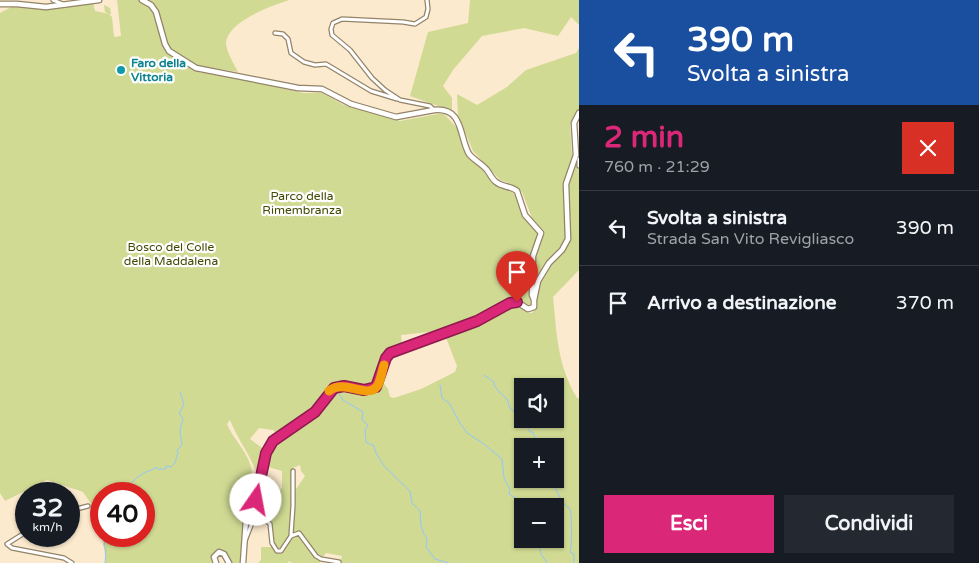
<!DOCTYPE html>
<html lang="it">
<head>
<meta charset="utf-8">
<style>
  :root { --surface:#171b24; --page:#242831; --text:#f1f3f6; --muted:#9ea1a6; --line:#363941; --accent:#db2777 }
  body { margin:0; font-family:"Varela Round",sans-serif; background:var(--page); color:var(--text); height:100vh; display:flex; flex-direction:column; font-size:19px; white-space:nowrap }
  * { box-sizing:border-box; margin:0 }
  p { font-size:16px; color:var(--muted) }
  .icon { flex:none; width:28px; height:28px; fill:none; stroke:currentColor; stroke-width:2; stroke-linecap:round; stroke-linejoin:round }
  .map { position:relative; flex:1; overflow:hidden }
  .side { display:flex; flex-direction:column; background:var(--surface); width:400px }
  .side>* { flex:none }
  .top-card { background:#1a4fa0; color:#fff; overflow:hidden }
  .buttons { position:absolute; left:514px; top:378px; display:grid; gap:10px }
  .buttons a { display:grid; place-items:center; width:50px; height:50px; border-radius:0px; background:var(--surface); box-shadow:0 1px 4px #0004; font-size:25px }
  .speed { position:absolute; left:15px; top:482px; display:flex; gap:10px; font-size:25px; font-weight:700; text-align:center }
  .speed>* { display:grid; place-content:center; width:65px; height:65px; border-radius:50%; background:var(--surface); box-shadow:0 1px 4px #0004; line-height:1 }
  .speed small { font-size:12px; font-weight:400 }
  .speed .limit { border:8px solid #d22; background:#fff; color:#111 }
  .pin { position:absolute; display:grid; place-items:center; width:42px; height:42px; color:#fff; margin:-51px -21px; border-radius:50% 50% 50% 0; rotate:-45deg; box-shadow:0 0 5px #0007 }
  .pin .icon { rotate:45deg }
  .me { position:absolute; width:55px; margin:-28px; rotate:12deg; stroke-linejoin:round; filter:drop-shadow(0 0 4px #0008) }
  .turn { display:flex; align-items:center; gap:18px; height:105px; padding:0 25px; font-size:22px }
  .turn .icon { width:65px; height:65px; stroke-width:2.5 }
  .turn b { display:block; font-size:35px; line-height:42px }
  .round { display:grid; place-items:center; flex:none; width:52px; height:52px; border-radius:0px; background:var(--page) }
  .headline { display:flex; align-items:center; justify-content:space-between; height:85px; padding:0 25px }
  h1 { font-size:30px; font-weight:700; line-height:38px; color:var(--accent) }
  .cta { display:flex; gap:10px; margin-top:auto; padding:10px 25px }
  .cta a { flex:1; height:58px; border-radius:0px; background:var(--accent); color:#fff; font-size:20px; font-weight:700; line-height:58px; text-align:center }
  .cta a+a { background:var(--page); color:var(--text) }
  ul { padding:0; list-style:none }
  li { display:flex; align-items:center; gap:15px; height:75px; padding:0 25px; border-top:1px solid var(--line) }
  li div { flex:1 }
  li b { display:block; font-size:19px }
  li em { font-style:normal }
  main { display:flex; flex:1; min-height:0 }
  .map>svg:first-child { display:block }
  .green { fill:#d0da93; fill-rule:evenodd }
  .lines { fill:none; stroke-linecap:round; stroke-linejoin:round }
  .stream { stroke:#94c6fa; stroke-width:1 }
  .street-casing { stroke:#938369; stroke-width:5.5 }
  .secondary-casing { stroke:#938369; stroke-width:7 }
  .street { stroke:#fff; stroke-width:3 }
  .secondary { stroke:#fff; stroke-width:4.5 }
  .route-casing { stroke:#8e194d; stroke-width:12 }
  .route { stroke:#db2777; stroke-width:9 }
  .slow { stroke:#f59e0b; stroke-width:9 }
  .culture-dot { fill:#0f9aa8; stroke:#fff; stroke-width:2 }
  .labels { text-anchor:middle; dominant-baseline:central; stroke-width:4.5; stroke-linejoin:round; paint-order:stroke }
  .culture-label { font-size:12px; font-weight:bold; fill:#0d838f; stroke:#fff; text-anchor:start }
  .park-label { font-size:12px; fill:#434902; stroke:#fff }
</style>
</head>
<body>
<main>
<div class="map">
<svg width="579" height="563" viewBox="0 0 579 563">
  <rect width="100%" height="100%" fill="#fceace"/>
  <path class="green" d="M 117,0 L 289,0 C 271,6 228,21 226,43 C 226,51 234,64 238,72 L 206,67 L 199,72 L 251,81 L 303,93 L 322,93 L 344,105 L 400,121 L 443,113 L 458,129 L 468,156 L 482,170 L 493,183 L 513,193 L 519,199 L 523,214 L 538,233 C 539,258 525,281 531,306 L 517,299 L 507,301 L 475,318 L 429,332 L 401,335 L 402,346 L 389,352 C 385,361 382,375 376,384 C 365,397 345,378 332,386 C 324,391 322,401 316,408 C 306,419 290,426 278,435 L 273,430 L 259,428 L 250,439 L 265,450 L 261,472 L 256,471 C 249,453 237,438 230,420 L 227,424 C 234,441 253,457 252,476 L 256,478 C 257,488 253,499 248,508 L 250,509 L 244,520 L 242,563 L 231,563 L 226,554 L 221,550 C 214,550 210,557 213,563 L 104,563 L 106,561 L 102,536 L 144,536 L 144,494 L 101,494 L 101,528 L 100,517 L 83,492 L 47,480 L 5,501 L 0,493 L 0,13 L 15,5 L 40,8 L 72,7 L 93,3 L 95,11 L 109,14 L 105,12 L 104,5 L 110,8 L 111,14 L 109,14 L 112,17 L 114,37 L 121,36 Z
    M 470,0 L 579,0 L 579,25 L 571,17 L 558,36 L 524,28 L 482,36 L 453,70 L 443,86 L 452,98 L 452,111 L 410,96 L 428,32 L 468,23 Z
    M 579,48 L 579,109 L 576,112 L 570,125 L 572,156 L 563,184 L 566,235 C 562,249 549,257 541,270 C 537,277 536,285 534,292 L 535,259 L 545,232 L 532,218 L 522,192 L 509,183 L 500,180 L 473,151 L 458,115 L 457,94 L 477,105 L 507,87 L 526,70 L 576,53 Z
    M 574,164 L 577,166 L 579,171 L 579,270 L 553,297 C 557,335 557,364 577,398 L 579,398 L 579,563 L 340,563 L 342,556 L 326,553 L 323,557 C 308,552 309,529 292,532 L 294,492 L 305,476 L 301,471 L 300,465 L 293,468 L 291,471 L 293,495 L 291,528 L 289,536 L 282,548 L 276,548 C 271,537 271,519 272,507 L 257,503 L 260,490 L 264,490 L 265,495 L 269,496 L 271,494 L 273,489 L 280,490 L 282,488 L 282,471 L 265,466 C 272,432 294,435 315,416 C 323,408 326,394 337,389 C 353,383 370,406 382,381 L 388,389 L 390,397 L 394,398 L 421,389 L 455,372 L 457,366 L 445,335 L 481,324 L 515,305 L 528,313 L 532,313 L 535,309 L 539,284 L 549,265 L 563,252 L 570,241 L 571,228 L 568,213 L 568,182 ZM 522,386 L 555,386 L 555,419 L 522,419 ZM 522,446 L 555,446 L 555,479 L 522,479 ZM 522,506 L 555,506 L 555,539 L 522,539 Z
    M 299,535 L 313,555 L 320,560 L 320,563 L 292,563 L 289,561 L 288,563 L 258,563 L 261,560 L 261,547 L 272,547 L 275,551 L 282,554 L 292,537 Z"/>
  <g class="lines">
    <path class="stream" d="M 484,375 L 494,382 L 494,385 L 500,393 L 507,399 L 510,408 L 522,419 L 530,432 L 533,432 L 536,441 L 540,446
      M 440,385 L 442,398 L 449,403 L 460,423 L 467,433 L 484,444 L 502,459 L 504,478 L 510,489 L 509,494 L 519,500 L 522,508
      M 339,394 L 343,400 L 363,412 L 362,420 L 368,425 L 365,430 L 366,442 L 374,446 L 376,453 L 384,466 L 410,491 L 412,503 L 420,511 L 421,526 L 424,534
      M 548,479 L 551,485 L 555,487 C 555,488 563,503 564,504 C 566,506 568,507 570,509 C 572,512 572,548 570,552 L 574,554 L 574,563
      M 119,494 L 126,492 C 129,484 137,476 146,472 C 150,470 153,470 156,467 L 158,469 L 166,469 L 166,466 L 171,467 L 175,463 L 178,452 L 177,450 L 182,445 L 180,431 L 183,418 L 179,414 L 184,404 L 180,392
      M 425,535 L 427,539 L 426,547 L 435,559 L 448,563
      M 538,539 L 541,554 L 547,563
      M 105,563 L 106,550 L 104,545 L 106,536"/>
    <g class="street-casing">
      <path id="street" d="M 53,0 L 65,5
        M 427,0 L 428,9 L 426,17 L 415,24 L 403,22 L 342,19 L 333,23 L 331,29 L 332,35 L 350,50 L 372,78 L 385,90 L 400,100 L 430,106 L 434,110
        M 275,33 L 283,34 L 288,39 L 291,53 L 304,62 L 315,65 L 326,64 L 371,91 L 397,99
        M 579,159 L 579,166
        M 69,511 L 88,506
        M 26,532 L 7,544 L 12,548 L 64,558 L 72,563
        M 291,535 L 293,506 L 293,471
        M 245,541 L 252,523 C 257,519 266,519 270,524 L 272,543 L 277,551 L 281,551 L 291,536 L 299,533 L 316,556 L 321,559 L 339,562"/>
    </g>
    <g class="secondary-casing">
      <path id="secondary" d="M 142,0 L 151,5 L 156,12 L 165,44 L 169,51 L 196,68 L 298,88 L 322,89 L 351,104 L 396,117 L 434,110 C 464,107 459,137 469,154 C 474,160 482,164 487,170 C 490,174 492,179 496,182 C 502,187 511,186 517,191 L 525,215 L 541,233 L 533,256 L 532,295 L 534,300
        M 0,4 L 17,4 L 46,7 L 99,0
        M 216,563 L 214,557 L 219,552 L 224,554 L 229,563
        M 243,563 L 246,520 L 256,500 L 266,453 L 270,444 L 285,431 L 315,412 L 334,388 L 344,386 L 364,390 L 376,387 L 386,358 L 390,353 L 477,321 L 512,302 L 517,302 L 528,309 L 534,307 L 534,300 L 538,281 L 549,263 L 562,250 L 568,239 L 566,184 L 576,155 L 574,123 L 579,113"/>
    </g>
    <use href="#street" class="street"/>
    <use href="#secondary" class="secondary"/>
  </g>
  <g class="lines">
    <g class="route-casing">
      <path id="route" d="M 256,500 L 266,453 L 273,441 L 315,412 L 334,388 L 344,386 L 364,390 L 376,387 L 386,358 L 390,353 L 477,321 L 510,303 L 517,302"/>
    </g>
    <use href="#route" class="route"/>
    <path class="slow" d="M 329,391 C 345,378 368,401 378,385 C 381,379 382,371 384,365"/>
  </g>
  <circle class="culture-dot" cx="121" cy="70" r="5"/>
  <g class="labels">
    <g class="culture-label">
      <text x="131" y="63">Faro della<tspan x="131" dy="14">Vittoria</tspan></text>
    </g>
    <g class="park-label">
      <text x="302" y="196">Parco della<tspan x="302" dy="14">Rimembranza</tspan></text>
      <text x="171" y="247">Bosco del Colle<tspan x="171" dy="14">della Maddalena</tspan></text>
    </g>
  </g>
</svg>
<div class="buttons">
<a><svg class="icon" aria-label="sound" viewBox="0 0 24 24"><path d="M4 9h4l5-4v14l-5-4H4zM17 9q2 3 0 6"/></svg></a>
<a>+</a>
<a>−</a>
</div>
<div class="speed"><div>32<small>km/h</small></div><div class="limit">40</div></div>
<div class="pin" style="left:517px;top:302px;background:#d93025"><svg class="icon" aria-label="arrive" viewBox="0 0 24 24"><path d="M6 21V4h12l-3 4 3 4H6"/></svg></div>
<svg class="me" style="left:256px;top:500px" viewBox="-20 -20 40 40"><circle r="19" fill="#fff"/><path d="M0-13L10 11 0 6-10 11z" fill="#db2777"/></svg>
</div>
<section class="side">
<div class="top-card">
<div class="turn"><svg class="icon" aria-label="left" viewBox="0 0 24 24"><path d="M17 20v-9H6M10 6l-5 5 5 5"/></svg><div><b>390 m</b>Svolta a sinistra</div></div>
</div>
<div class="headline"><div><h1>2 min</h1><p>760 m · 21:29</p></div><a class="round" style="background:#d93025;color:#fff"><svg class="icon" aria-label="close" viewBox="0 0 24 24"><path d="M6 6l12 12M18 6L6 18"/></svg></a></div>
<ul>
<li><svg class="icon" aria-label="left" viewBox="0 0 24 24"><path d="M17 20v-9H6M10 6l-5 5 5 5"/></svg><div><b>Svolta a sinistra</b><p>Strada San Vito Revigliasco</p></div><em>390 m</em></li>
<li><svg class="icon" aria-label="arrive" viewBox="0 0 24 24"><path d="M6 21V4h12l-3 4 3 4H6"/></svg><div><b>Arrivo a destinazione</b></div><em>370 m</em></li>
</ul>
<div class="cta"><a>Esci</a><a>Condividi</a></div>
</section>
</main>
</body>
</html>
